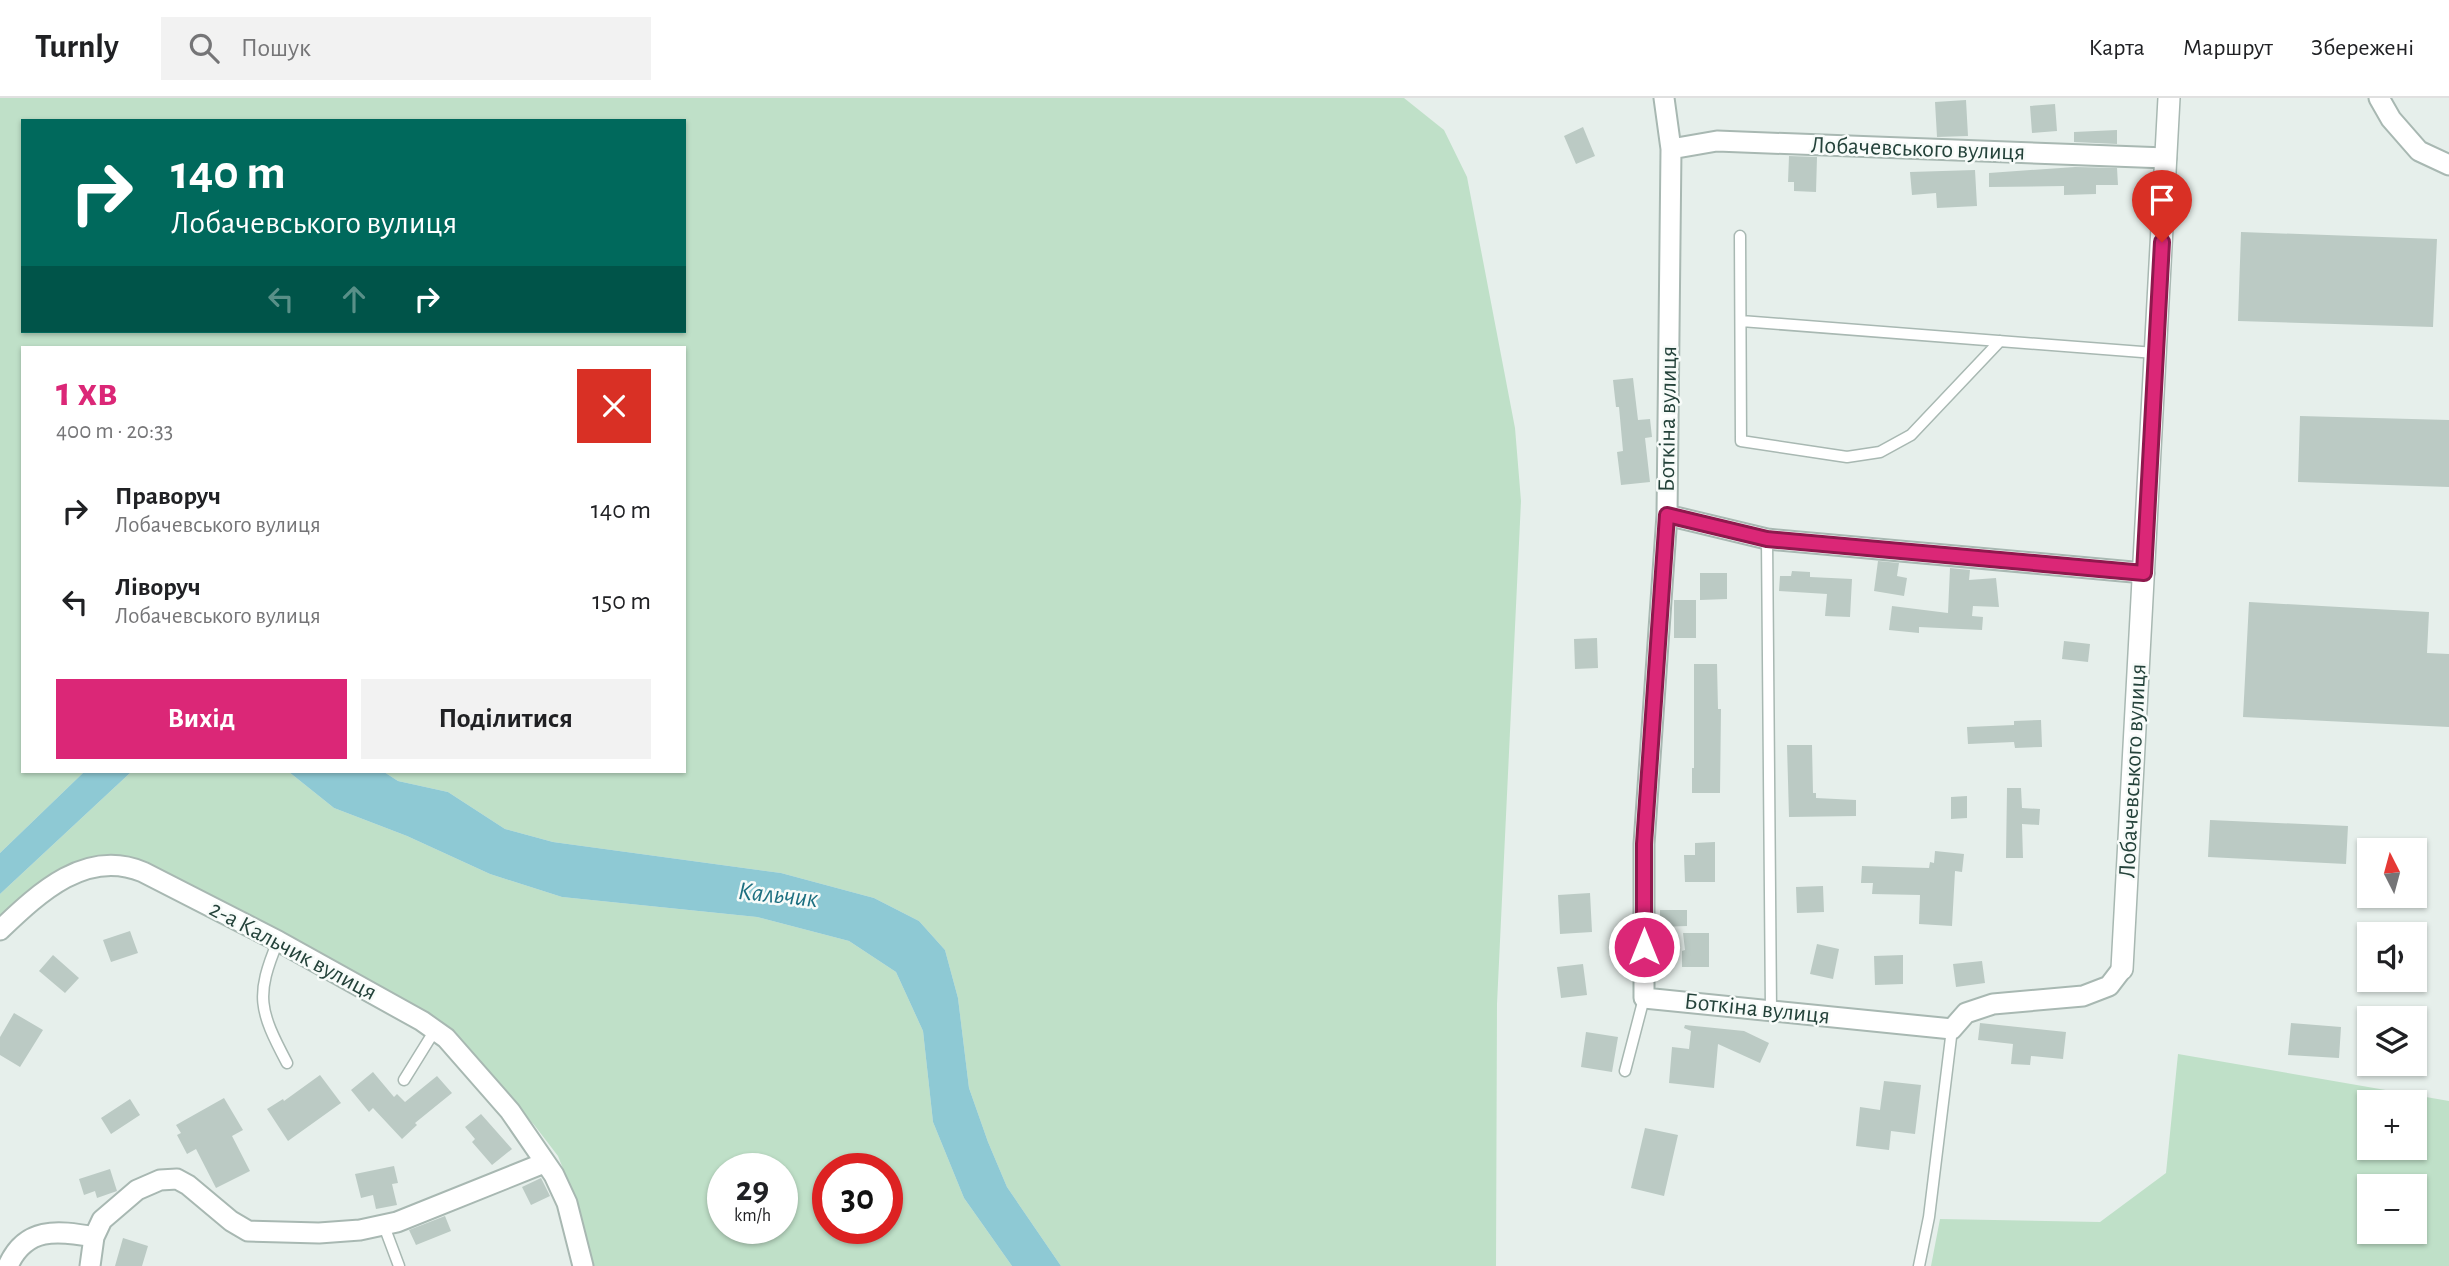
<!DOCTYPE html>
<html lang="uk">
<head>
<meta charset="utf-8">
<style>
  :root { --surface:#fff; --page:#f2f2f2; --text:#202124; --muted:#757577; --line:#e0e0e0; --accent:#db2777 }
  body { margin:0; font-family:"Alegreya Sans",sans-serif; background:var(--page); color:var(--text); height:100vh; display:flex; flex-direction:column; font-size:26px; white-space:nowrap }
  * { box-sizing:border-box; margin:0 }
  p { font-size:23px; color:var(--muted) }
  .icon { flex:none; width:38px; height:38px; fill:none; stroke:currentColor; stroke-width:2; stroke-linecap:round; stroke-linejoin:round }
  .map { position:relative; flex:1; overflow:hidden }
  .panel { position:absolute; left:21px; top:248px; width:665px; height:427px; display:flex; flex-direction:column; background:var(--surface); border-radius:0px; box-shadow:0 2px 5px #0004 }
  .panel>* { flex:none }
  .hud { position:absolute; left:21px; top:21px; width:665px; height:214px; border-radius:0px; box-shadow:0 2px 5px #0004; background:#00695c; color:#fff; overflow:hidden }
  .needle { width:46px; rotate:354deg }
  .buttons { position:absolute; left:2357px; top:740px; display:grid; gap:14px }
  .buttons a { display:grid; place-items:center; width:70px; height:70px; border-radius:0px; background:var(--surface); box-shadow:0 2px 5px #0004; font-size:35px }
  .speed { position:absolute; left:707px; top:1055px; display:flex; gap:14px; font-size:35px; font-weight:700; text-align:center }
  .speed>* { display:grid; place-content:center; width:91px; height:91px; border-radius:50%; background:var(--surface); box-shadow:0 2px 5px #0004; line-height:1 }
  .speed small { font-size:18px; font-weight:400 }
  .speed .limit { border:10px solid #d22; background:#fff; color:#111 }
  .pin { position:absolute; display:grid; place-items:center; width:60px; height:60px; color:#fff; margin:-72px -30px; border-radius:50% 50% 50% 0; rotate:-45deg; box-shadow:0 0 7px #0007 }
  .pin .icon { rotate:45deg }
  .me { position:absolute; width:77px; margin:-38px; rotate:0deg; stroke-linejoin:round; filter:drop-shadow(0 0 5px #0008) }
  .turn { display:flex; align-items:center; gap:24px; height:147px; padding:0 35px; font-size:32px }
  .turn .icon { width:91px; height:91px; stroke-width:2.5 }
  .turn b { display:block; font-size:49px; line-height:60px }
  .lanes { display:flex; align-items:center; height:66px; padding:0 35px; background:#0003; justify-content:center; gap:35px; direction:ltr }
  .lanes .off { opacity:.35 }
  .round { display:grid; place-items:center; flex:none; width:74px; height:74px; border-radius:0px; background:var(--page) }
  .overview { display:flex; align-items:center; justify-content:space-between; height:119px; padding:0 35px }
  h1 { font-size:42px; font-weight:700; line-height:52px; color:var(--accent) }
  .action { display:flex; gap:14px; margin-top:auto; padding:14px 35px }
  .action a { flex:1; height:80px; border-radius:0px; background:var(--accent); color:#fff; font-size:28px; font-weight:700; line-height:80px; text-align:center }
  .action a+a { background:var(--page); color:var(--text) }
  ul { padding:0; list-style:none }
  li { display:flex; align-items:center; gap:21px; height:91px; padding:0 35px }
  li div { flex:1 }
  li b { display:block; font-size:26px }
  li em { font-style:normal }
  header { display:flex; align-items:center; gap:42px; box-sizing:border-box; height:98px; padding:0 35px; background:var(--surface); border-bottom:2px solid var(--line) }
  header strong { font-size:33px }
  nav { display:flex; gap:38px; margin-inline-start:auto; font-size:24px }
  .search { width:490px; height:63px; background:var(--page); display:flex; align-items:center; gap:18px; box-sizing:border-box; padding:0 24px; border-radius:0px; color:var(--muted); font-size:26px }
  .map>svg:first-child { display:block }
  .green { fill:#bfe0c8; fill-rule:evenodd }
  .water { fill:#8ec9d4 }
  .building { fill:#bbcac4 }
  .lines { fill:none; stroke-linecap:round; stroke-linejoin:round }
  .service-casing { stroke:#a8b8b2; stroke-width:13 }
  .minor-casing { stroke:#a8b8b2; stroke-width:23 }
  .tertiary-casing { stroke:#a8b8b2; stroke-width:24 }
  .service { stroke:#fff; stroke-width:10 }
  .minor { stroke:#fff; stroke-width:19 }
  .tertiary { stroke:#fff; stroke-width:21 }
  .route-casing { stroke:#8e194d; stroke-width:18 }
  .route { stroke:#db2777; stroke-width:12 }
  .labels { text-anchor:middle; dominant-baseline:central; stroke-width:5; stroke-linejoin:round; paint-order:stroke }
  .street-label { font-size:24px; fill:#24423a; stroke:#f7fbf9 }
  .water-label { font-size:26px; font-style:italic; fill:#1c6f80; stroke:#f7fbf9 }
</style>
</head>
<body>
<header>
<strong>Turnly</strong>
<div class="search"><svg class="icon" aria-label="search" viewBox="0 0 24 24"><circle cx="10" cy="10" r="6"/><path d="M15 15l6 6"/></svg>Пошук</div>
<nav><a>Карта</a><a>Маршрут</a><a>Збережені</a></nav>
</header>
<div class="map">
<svg width="2449" height="1168" viewBox="0 0 2449 1168">
  <rect width="100%" height="100%" fill="#e6efeb"/>
  <path class="green" d="M 0,0 L 1404,0 L 1444,32 L 1467,79 L 1515,330 L 1521,403 L 1497,906 L 1496,1168 L 1061,1168 L 1007,1089 L 988,1044 L 969,990 L 958,900 L 945,852 L 919,823 L 874,800 L 781,775 L 553,744 L 505,731 L 448,694 L 398,683 L 384,674 L 684,674 L 684,250 L 23,250 L 23,674 L 84,674 L 0,755 ZM 23,23 L 684,23 L 684,233 L 23,233 Z
    M 137,674 L 289,674 L 334,710 L 407,738 L 490,776 L 562,799 L 757,819 L 849,843 L 896,874 L 923,933 L 933,1024 L 964,1100 L 1012,1168 L 593,1168 L 576,1103 L 558,1058 L 535,1028 L 466,950 L 441,925 L 145,764 L 119,759 L 0,824 L 0,796 L 130,675 ZM 723,1071 L 782,1071 L 782,1130 L 723,1130 ZM 828,1071 L 887,1071 L 887,1130 L 828,1130 Z
    M 2178,956 L 2449,1003 L 2449,1168 L 1931,1168 L 1940,1121 L 2100,1124 L 2166,1075 ZM 2370,1004 L 2415,1004 L 2415,1050 L 2370,1050 ZM 2370,1088 L 2415,1088 L 2415,1134 L 2370,1134 Z"/>
  <path class="water" d="M 84,674 L 137,674 L 130,675 L 0,796 L 0,755 Z
    M 289,674 L 384,674 L 398,683 L 448,694 L 505,731 L 553,744 L 781,775 L 874,800 L 919,823 L 945,852 L 958,900 L 969,990 L 988,1044 L 1007,1089 L 1061,1168 L 1012,1168 L 964,1100 L 933,1024 L 923,933 L 896,874 L 849,843 L 757,819 L 562,799 L 490,776 L 407,738 L 334,710 Z"/>
  <path class="building" d="M 1966,2 L 1968,38 L 1937,39 L 1935,4 Z
    M 2055,6 L 2057,33 L 2032,35 L 2030,8 Z
    M 1583,29 L 1595,58 L 1576,66 L 1564,38 Z
    M 2117,32 L 2117,46 L 2074,44 L 2074,34 Z
    M 1789,58 L 1817,59 L 1816,94 L 1794,93 L 1794,84 L 1788,84 Z
    M 2075,69 L 2117,70 L 2118,87 L 2096,87 L 2096,96 L 2064,97 L 2064,88 L 1989,89 L 1989,75 Z
    M 1975,72 L 1977,108 L 1937,110 L 1936,95 L 1912,97 L 1910,74 Z
    M 2241,134 L 2437,141 L 2433,229 L 2238,223 Z
    M 1633,280 L 1638,322 L 1650,321 L 1652,339 L 1645,340 L 1650,384 L 1621,387 L 1617,354 L 1623,353 L 1619,309 L 1616,309 L 1613,282 Z
    M 2300,318 L 2449,322 L 2449,389 L 2298,384 Z
    M 1878,463 L 1899,465 L 1897,478 L 1907,480 L 1904,498 L 1874,493 Z
    M 1950,470 L 1970,472 L 1969,482 L 1996,480 L 1999,509 L 1973,508 L 1972,518 L 1983,519 L 1982,532 L 1919,529 L 1919,535 L 1889,532 L 1892,508 L 1948,515 Z
    M 1792,473 L 1810,474 L 1810,479 L 1852,481 L 1850,519 L 1825,518 L 1827,496 L 1779,493 L 1780,478 L 1791,478 Z
    M 1700,475 L 1727,475 L 1727,501 L 1700,502 Z
    M 1674,502 L 1696,502 L 1696,540 L 1674,540 Z
    M 2249,504 L 2429,514 L 2427,555 L 2449,556 L 2449,629 L 2243,619 Z
    M 1597,540 L 1598,570 L 1575,571 L 1574,541 Z
    M 2064,543 L 2090,546 L 2088,564 L 2062,561 Z
    M 1694,566 L 1717,566 L 1718,611 L 1721,611 L 1720,695 L 1692,695 L 1692,670 L 1694,670 Z
    M 2041,622 L 2042,649 L 2015,650 L 2014,644 L 1968,646 L 1967,629 L 2014,627 L 2014,623 Z
    M 1787,647 L 1812,647 L 1813,695 L 1816,695 L 1816,700 L 1856,702 L 1856,718 L 1789,719 Z
    M 2007,690 L 2021,690 L 2022,710 L 2040,711 L 2039,727 L 2022,726 L 2023,760 L 2006,760 Z
    M 1967,698 L 1967,720 L 1951,721 L 1951,699 Z
    M 2210,722 L 2348,728 L 2346,766 L 2208,759 Z
    M 1715,744 L 1715,784 L 1685,784 L 1684,757 L 1695,757 L 1695,745 Z
    M 1935,753 L 1964,756 L 1962,774 L 1955,773 L 1952,828 L 1919,826 L 1920,797 L 1872,796 L 1873,785 L 1861,785 L 1862,768 L 1929,770 L 1930,764 L 1934,765 Z
    M 1823,788 L 1824,814 L 1797,815 L 1796,789 Z
    M 1590,795 L 1592,834 L 1560,836 L 1558,797 Z
    M 1660,812 L 1687,812 L 1687,828 L 1660,829 Z
    M 130,833 L 138,855 L 111,864 L 103,842 Z
    M 1683,835 L 1709,835 L 1709,869 L 1682,869 L 1682,853 L 1685,852 Z
    M 1817,846 L 1839,851 L 1833,881 L 1810,876 Z
    M 53,857 L 79,880 L 65,895 L 39,873 Z
    M 1903,857 L 1903,886 L 1875,887 L 1874,858 Z
    M 1982,863 L 1985,885 L 1956,889 L 1953,866 Z
    M 1583,866 L 1587,897 L 1561,900 L 1557,869 Z
    M 14,915 L 43,932 L 20,969 L 0,957 L 0,939 Z
    M 1980,925 L 2066,934 L 2063,961 L 2031,958 L 2030,967 L 2011,966 L 2013,946 L 1978,942 Z
    M 2291,925 L 2341,929 L 2339,960 L 2288,957 Z
    M 1685,927 L 1744,933 L 1769,945 L 1760,965 L 1718,946 L 1714,990 L 1669,985 L 1672,949 L 1689,951 L 1691,933 L 1684,930 Z
    M 1586,934 L 1618,939 L 1612,974 L 1581,969 Z
    M 373,974 L 394,999 L 397,996 L 405,1004 L 437,978 L 452,995 L 415,1025 L 417,1027 L 402,1041 L 373,1010 L 369,1014 L 351,992 Z
    M 320,977 L 341,1005 L 288,1043 L 267,1011 L 283,1001 L 284,1003 Z
    M 1884,983 L 1921,987 L 1915,1036 L 1891,1033 L 1889,1052 L 1856,1048 L 1860,1009 L 1880,1012 Z
    M 224,1000 L 243,1032 L 232,1038 L 250,1073 L 216,1090 L 196,1051 L 187,1056 L 177,1037 L 181,1035 L 176,1027 Z
    M 130,1001 L 140,1017 L 111,1036 L 101,1020 Z
    M 481,1016 L 512,1051 L 492,1067 L 472,1044 L 475,1041 L 465,1029 Z
    M 1645,1030 L 1678,1037 L 1664,1098 L 1631,1090 Z
    M 394,1068 L 398,1085 L 392,1086 L 397,1107 L 376,1111 L 373,1097 L 361,1100 L 355,1076 Z
    M 110,1071 L 117,1093 L 97,1100 L 95,1093 L 84,1097 L 79,1081 Z
    M 541,1080 L 550,1098 L 531,1107 L 522,1089 Z
    M 445,1118 L 451,1133 L 416,1147 L 409,1132 Z
    M 123,1140 L 148,1148 L 142,1168 L 115,1168 Z"/>
  <g class="lines">
    <g class="service-casing">
      <path id="service" d="M 1740,138 L 1741,343 L 1847,359 L 1880,354 L 1911,337 L 2000,243
        M 1741,223 L 2155,255
        M 1767,441 L 1771,913
        M 278,843 C 255,898 259,912 287,965
        M 1625,973 L 1644,900
        M 404,982 L 435,932
        M 384,1128 L 399,1168
        M 1919,1168 L 1929,1119 L 1952,931"/>
    </g>
    <g class="minor-casing">
      <path id="minor" d="M 1664,0 L 1671,51 L 1667,417 L 1644,746 L 1644,900 L 1952,931 L 1966,915 L 1993,906 L 2083,898 L 2109,888 L 2122,871
        M 2379,0 L 2391,21 L 2419,53 L 2449,67
        M 1671,51 L 1717,43 L 2166,60
        M 1667,417 L 1767,441 L 2144,475
        M 0,832 C 39,795 86,750 143,774 L 278,843 L 422,923 L 446,940 L 510,1013 L 554,1077 L 567,1105 L 583,1168
        M 8,1168 C 25,1129 57,1132 94,1139
        M 90,1168 L 94,1139 L 102,1122 L 137,1092 L 160,1082 L 177,1081 L 188,1087 L 231,1123 L 248,1133 L 319,1135 L 360,1132 L 397,1124 L 544,1065"/>
    </g>
    <g class="tertiary-casing">
      <path id="tertiary" d="M 2122,871 L 2169,0"/>
    </g>
    <use href="#service" class="service"/>
    <use href="#minor" class="minor"/>
    <use href="#tertiary" class="tertiary"/>
  </g>
  <g class="lines">
    <g class="route-casing">
      <path id="route" d="M 1644,849 L 1644,746 L 1667,417 L 1767,441 L 2144,475 L 2162,144"/>
    </g>
    <use href="#route" class="route"/>
  </g>
  <g class="labels">
    <g class="street-label">
      <text transform="translate(1918 51) rotate(2)">Лобачевського вулиця</text>
      <text transform="translate(1668 321) rotate(-89)">Боткіна вулиця</text>
      <text transform="translate(2133 673) rotate(-87)">Лобачевського вулиця</text>
      <text transform="translate(293 853) rotate(28)">2-а Кальчик вулиця</text>
      <text transform="translate(1757 911) rotate(6)">Боткіна вулиця</text>
    </g>
    <g class="water-label">
      <text transform="translate(778 797) rotate(6)">Кальчик</text>
    </g>
  </g>
</svg>
<div class="buttons">
<a><svg class="needle" viewBox="-14 -14 28 28"><path d="M0-13l5 13h-10z" fill="#e53935"/><path d="M0 13l5-13h-10z" fill="#757577"/></svg></a>
<a><svg class="icon" aria-label="sound" viewBox="0 0 24 24"><path d="M4 9h4l5-4v14l-5-4H4zM17 9q2 3 0 6"/></svg></a>
<a><svg class="icon" aria-label="layers" viewBox="0 0 24 24"><path d="M12 4l9 5-9 5-9-5zM3 14l9 5 9-5"/></svg></a>
<a>+</a>
<a>−</a>
</div>
<div class="speed"><div>29<small>km/h</small></div><div class="limit">30</div></div>
<div class="pin" style="left:2162px;top:144px;background:#d93025"><svg class="icon" aria-label="arrive" viewBox="0 0 24 24"><path d="M6 21V4h12l-3 4 3 4H6"/></svg></div>
<svg class="me" style="left:1644px;top:849px" viewBox="-20 -20 40 40"><circle r="17" fill="#db2777" stroke="#fff" stroke-width="3"/><path d="M0-11L8 9 0 5-8 9z" fill="#fff"/></svg>
<div class="hud">
<div class="turn"><svg class="icon" aria-label="right" viewBox="0 0 24 24"><path d="M7 20v-9h11M14 6l5 5-5 5"/></svg><div><b>140 m</b>Лобачевського вулиця</div></div>
<div class="lanes"><svg class="icon off" aria-label="left" viewBox="0 0 24 24"><path d="M17 20v-9H6M10 6l-5 5 5 5"/></svg><svg class="icon off" aria-label="ahead" viewBox="0 0 24 24"><path d="M12 20V5M6 11l6-6 6 6"/></svg><svg class="icon" aria-label="right" viewBox="0 0 24 24"><path d="M7 20v-9h11M14 6l5 5-5 5"/></svg></div>
</div>
<section class="panel">
<div class="overview"><div><h1>1 хв</h1><p>400 m · 20:33</p></div><a class="round" style="background:#d93025;color:#fff"><svg class="icon" aria-label="close" viewBox="0 0 24 24"><path d="M6 6l12 12M18 6L6 18"/></svg></a></div>
<ul>
<li><svg class="icon" aria-label="right" viewBox="0 0 24 24"><path d="M7 20v-9h11M14 6l5 5-5 5"/></svg><div><b>Праворуч</b><p>Лобачевського вулиця</p></div><em>140 m</em></li>
<li><svg class="icon" aria-label="left" viewBox="0 0 24 24"><path d="M17 20v-9H6M10 6l-5 5 5 5"/></svg><div><b>Ліворуч</b><p>Лобачевського вулиця</p></div><em>150 m</em></li>
</ul>
<div class="action"><a>Вихід</a><a>Поділитися</a></div>
</section>
</div>
</body>
</html>
